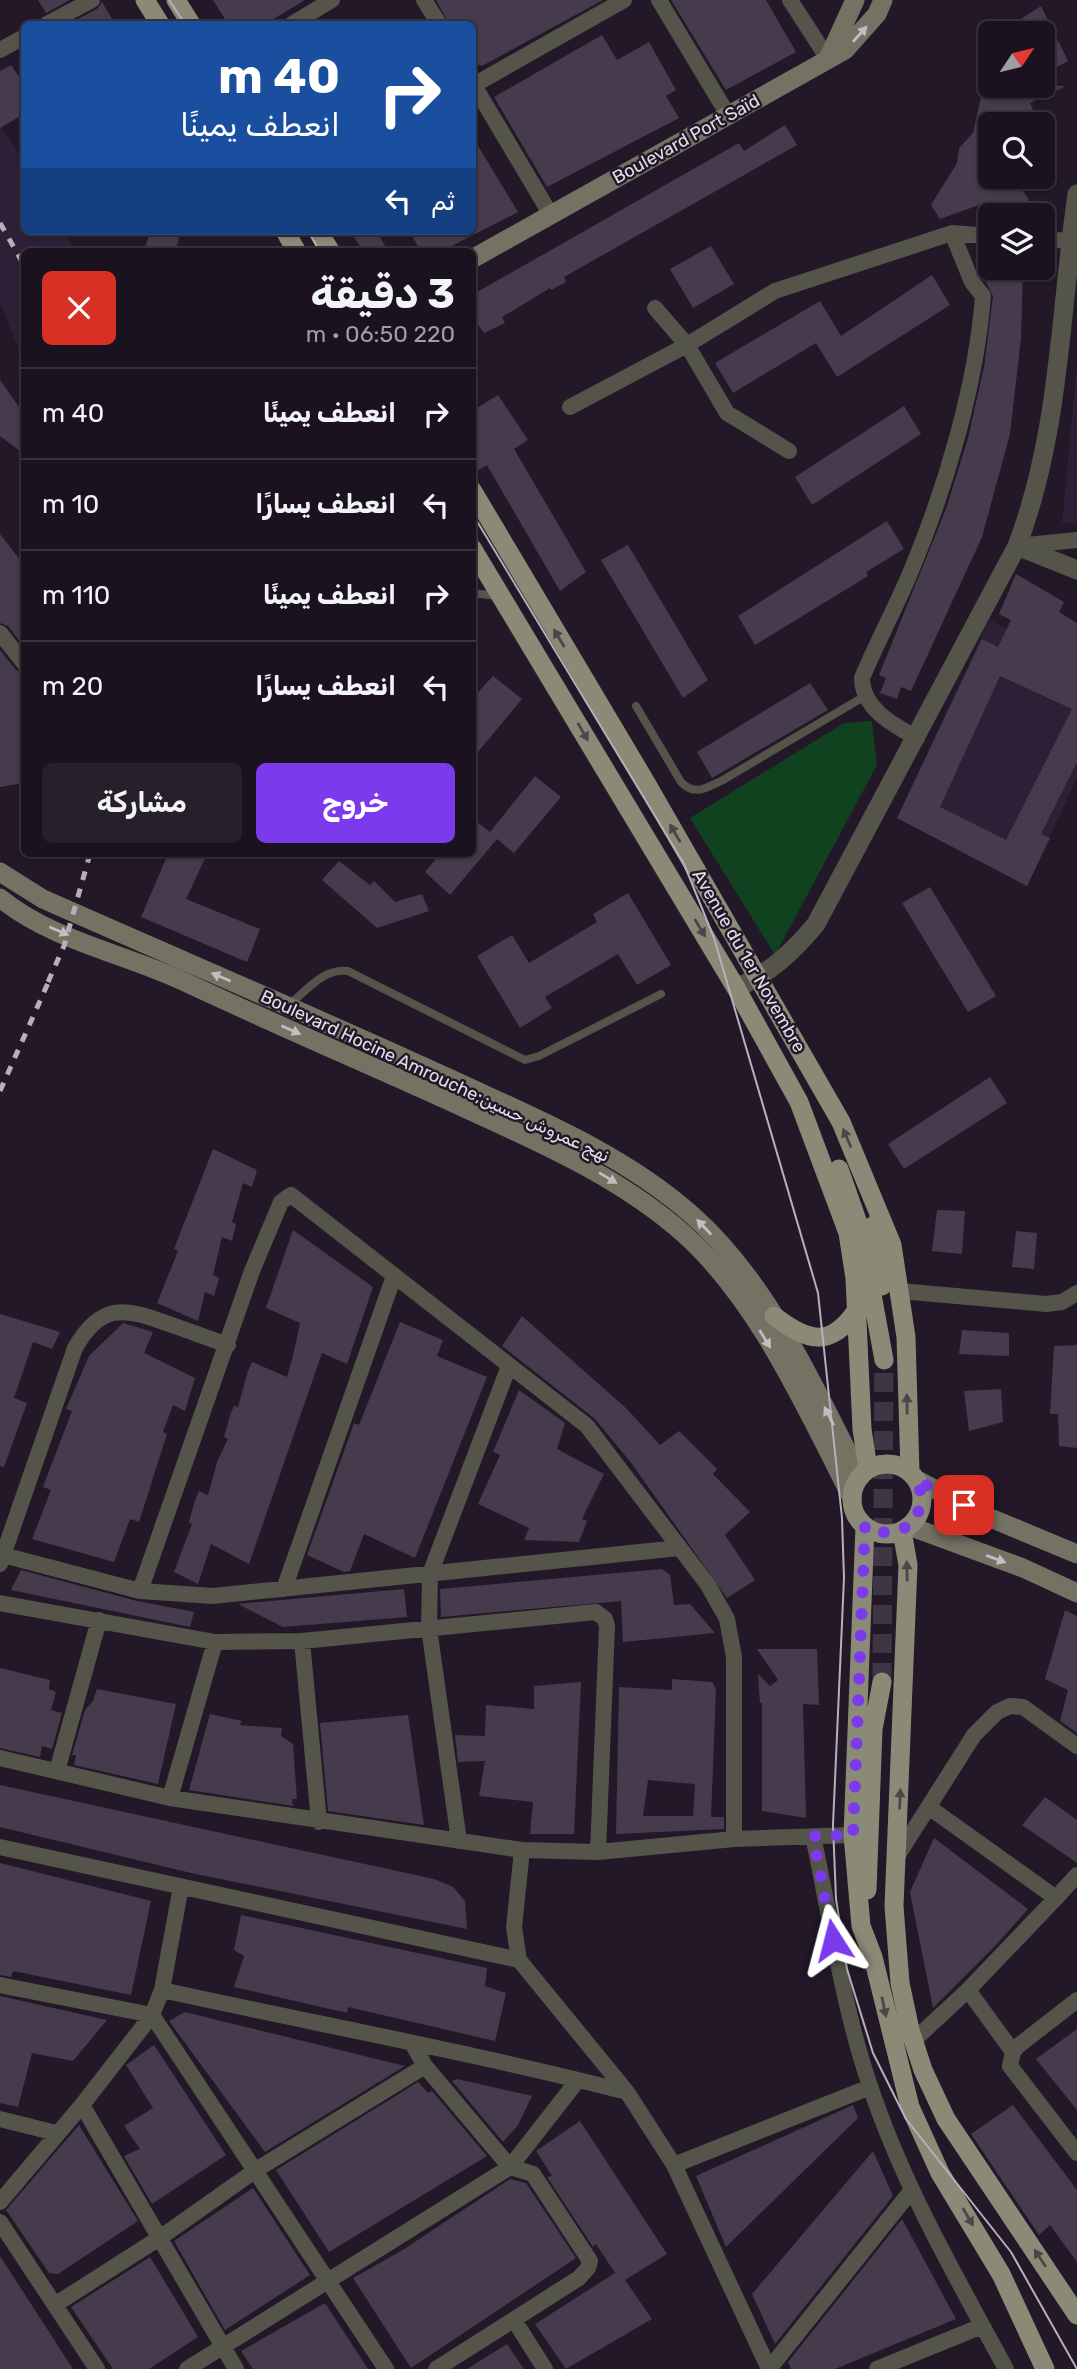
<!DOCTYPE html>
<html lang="ar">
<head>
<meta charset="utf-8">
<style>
  :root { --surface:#1a121e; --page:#27202b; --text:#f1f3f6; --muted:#9f9ea4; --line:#38323c; --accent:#7c3aed }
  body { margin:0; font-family:Rubik,Vazirmatn,sans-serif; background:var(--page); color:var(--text); direction:rtl; height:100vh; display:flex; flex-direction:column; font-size:26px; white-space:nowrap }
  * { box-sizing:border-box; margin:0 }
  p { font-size:23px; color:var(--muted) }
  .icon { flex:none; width:38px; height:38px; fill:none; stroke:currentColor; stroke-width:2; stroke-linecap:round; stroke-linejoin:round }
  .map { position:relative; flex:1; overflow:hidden; direction:ltr }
  .sheet { position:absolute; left:21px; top:248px; width:455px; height:609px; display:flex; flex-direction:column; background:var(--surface); border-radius:10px; box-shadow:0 2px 5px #0004,0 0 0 2px var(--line); direction:rtl }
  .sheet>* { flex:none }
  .banner { position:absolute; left:21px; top:21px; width:455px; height:214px; border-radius:10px; box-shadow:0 2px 5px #0004,0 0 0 2px var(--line); direction:rtl; background:#1a4fa0; color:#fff; overflow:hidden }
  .needle { width:46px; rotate:55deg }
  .tools { position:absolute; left:978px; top:21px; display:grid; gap:14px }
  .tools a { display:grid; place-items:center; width:77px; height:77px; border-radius:10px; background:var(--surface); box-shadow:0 2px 5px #0004,0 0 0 2px var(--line); font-size:35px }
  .pin { position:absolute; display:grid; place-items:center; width:60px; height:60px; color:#fff; margin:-30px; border-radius:14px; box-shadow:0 4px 10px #0006 }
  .me { position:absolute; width:77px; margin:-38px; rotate:351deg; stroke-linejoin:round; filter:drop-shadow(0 0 5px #0008) }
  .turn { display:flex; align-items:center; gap:24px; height:147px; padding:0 21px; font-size:32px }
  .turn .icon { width:91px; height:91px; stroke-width:2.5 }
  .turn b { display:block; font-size:49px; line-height:60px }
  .then { display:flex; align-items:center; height:66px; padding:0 21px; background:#0003; gap:14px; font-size:26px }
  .round { display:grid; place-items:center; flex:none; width:74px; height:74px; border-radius:10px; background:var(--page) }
  .summary { display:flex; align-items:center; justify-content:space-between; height:119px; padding:0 21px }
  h1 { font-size:42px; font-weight:700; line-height:52px }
  .button { display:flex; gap:14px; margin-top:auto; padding:14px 21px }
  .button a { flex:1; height:80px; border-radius:10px; background:var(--accent); color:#fff; font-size:28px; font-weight:700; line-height:80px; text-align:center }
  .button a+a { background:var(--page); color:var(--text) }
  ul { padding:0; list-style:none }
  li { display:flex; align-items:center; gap:21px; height:91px; padding:0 21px; border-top:2px solid var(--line) }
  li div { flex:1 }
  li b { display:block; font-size:26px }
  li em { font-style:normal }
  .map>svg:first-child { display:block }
  .built { fill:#2d1f35 }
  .green { fill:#114220 }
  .building { fill:#463b4d; fill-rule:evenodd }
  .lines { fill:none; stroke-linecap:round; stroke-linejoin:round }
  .primary-tunnel { stroke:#3f3645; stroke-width:19; stroke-dasharray:19 10; stroke-linecap:butt }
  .service { stroke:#54544a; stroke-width:8 }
  .minor { stroke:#54544a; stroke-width:16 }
  .tertiary { stroke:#54544a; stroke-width:19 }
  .secondary { stroke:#737263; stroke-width:19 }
  .primary { stroke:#8b8a77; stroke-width:19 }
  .tram { stroke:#b7b0bc; stroke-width:2 }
  .rail { stroke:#b7b0bc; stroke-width:5; stroke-dasharray:9 9; stroke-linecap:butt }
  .oneway { fill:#c1bdc0 }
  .oneway2 { fill:#4c4648 }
  .route { stroke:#7c3aed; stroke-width:12; stroke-dasharray:0 21.6 }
  .labels { text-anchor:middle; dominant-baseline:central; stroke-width:5; stroke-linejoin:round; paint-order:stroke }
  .street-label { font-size:18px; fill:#e3dde8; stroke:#221828 }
</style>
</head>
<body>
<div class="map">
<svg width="1077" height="2369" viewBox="0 0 1077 2369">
  <rect width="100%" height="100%" fill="#221828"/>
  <path class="built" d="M 0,125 L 24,160 L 24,231 L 64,231 L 76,252 L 24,252 L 24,362 L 0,303 Z
    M 1077,363 L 1077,523 L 1062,523 Z
    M 989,620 L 1077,663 L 1077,778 L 1027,886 L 897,818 Z"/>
  <path class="green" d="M 872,721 L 877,765 L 775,955 L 690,818 L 844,723 Z"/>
  <path class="building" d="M 38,0 L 70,0 L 46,13 Z
    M 213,0 L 305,0 L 265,24 L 228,24 Z
    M 436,0 L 603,0 L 482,66 L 472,62 L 472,24 L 449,24 Z
    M 671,0 L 766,0 L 796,52 L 726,90 Z
    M 102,2 L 115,24 L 68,24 L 97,9 Z
    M 1041,6 L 1068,61 L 1043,75 L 1043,33 L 1024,33 L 1018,21 Z
    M 602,35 L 617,60 L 649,42 L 676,90 L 666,96 L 679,118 L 547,187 L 494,97 Z
    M 11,65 L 24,84 L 24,114 L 0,128 L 0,71 Z
    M 984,83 L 1066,86 L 1030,103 L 1039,124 L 990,124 L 990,177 L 1025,177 L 1020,187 L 1029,200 L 1007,215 L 995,215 L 990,201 L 940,219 L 931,205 L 957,163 L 959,148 L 973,133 Z
    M 785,125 L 797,145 L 564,277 L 566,282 L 551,290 L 550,288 L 502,317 L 505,323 L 484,333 L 472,317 L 472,295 L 739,143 L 744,151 Z
    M 472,136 L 518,212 L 440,252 L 421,252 L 413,237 L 424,231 L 472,231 Z
    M 150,231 L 181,231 L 175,252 L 144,252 Z
    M 350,231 L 376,231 L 389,252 L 364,252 Z
    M 711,246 L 734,284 L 693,308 L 670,269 Z
    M 975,260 L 990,261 L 990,268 L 1023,268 L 1021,338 L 1010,434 L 982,537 L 911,691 L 901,687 L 897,699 L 880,693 L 886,678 L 879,675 L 946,509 L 968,438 L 984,367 L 993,296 Z
    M 932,275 L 950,305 L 837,377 L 816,343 L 733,393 L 715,363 L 820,301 L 841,336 Z
    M 0,380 L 24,414 L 24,454 L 0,436 Z
    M 498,395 L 528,440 L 514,449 L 586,572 L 560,591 L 487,465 L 472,474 L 472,411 Z
    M 904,406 L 921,434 L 812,505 L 795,477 Z
    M 887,521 L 904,549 L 866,572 L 868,576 L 755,645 L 738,616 Z
    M 0,534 L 24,565 L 24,647 L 8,626 L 0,623 Z
    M 628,545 L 708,680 L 683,698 L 601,560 Z
    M 1016,574 L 1064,602 L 1059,612 L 1077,623 L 1077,762 L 1041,834 L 1050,838 L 1027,886 L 897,818 L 982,639 L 998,647 L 1011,620 L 999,614 ZM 1000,676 L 1072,709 L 1006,840 L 940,807 Z
    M 0,650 L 16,670 L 24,673 L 24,783 L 0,787 Z
    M 493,676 L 522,699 L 472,759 L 472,699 Z
    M 810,683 L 828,710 L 712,778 L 697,752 Z
    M 535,776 L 561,797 L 514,853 L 497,839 L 450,895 L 425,872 L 440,854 L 472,854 L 472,818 L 490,832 Z
    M 168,854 L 207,854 L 186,899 L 260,929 L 247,962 L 141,917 Z
    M 339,861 L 370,885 L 374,881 L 395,902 L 422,894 L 429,911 L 377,928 L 322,880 Z
    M 930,887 L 996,996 L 968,1012 L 902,903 Z
    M 628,893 L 671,965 L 637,985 L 618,954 L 545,997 L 552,1008 L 520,1028 L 477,956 L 512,935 L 529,963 L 597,922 L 593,914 Z
    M 990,1077 L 1007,1103 L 904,1169 L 888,1144 Z
    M 213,1149 L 257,1170 L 252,1187 L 243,1183 L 232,1222 L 236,1224 L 232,1241 L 222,1237 L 213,1275 L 219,1278 L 214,1296 L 205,1292 L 198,1321 L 157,1303 L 178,1251 L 174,1249 Z
    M 937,1210 L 965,1211 L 962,1254 L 932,1251 Z
    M 293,1230 L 373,1287 L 347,1364 L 322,1353 L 249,1564 L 211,1544 L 198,1584 L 174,1572 L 192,1524 L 189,1522 L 195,1500 L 199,1491 L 208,1495 L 217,1462 L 228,1439 L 224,1437 L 230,1415 L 234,1406 L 238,1407 L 248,1371 L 252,1362 L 287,1377 L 293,1356 L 300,1323 L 266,1308 Z
    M 1016,1231 L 1037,1233 L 1034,1269 L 1012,1267 Z
    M 0,1314 L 60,1332 L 52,1349 L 33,1342 L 14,1398 L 27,1403 L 4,1467 L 0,1466 Z
    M 522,1316 L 627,1409 L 660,1445 L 679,1431 L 717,1469 L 713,1474 L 750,1512 L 725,1535 L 755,1580 L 727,1598 L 632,1464 L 595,1419 L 502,1346 Z
    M 400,1322 L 443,1340 L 437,1356 L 487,1377 L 415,1558 L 364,1534 L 350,1571 L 344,1572 L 307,1555 L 354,1423 L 359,1425 Z
    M 123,1323 L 153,1332 L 144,1353 L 195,1378 L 185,1411 L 173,1405 L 163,1432 L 167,1434 L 139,1522 L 130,1519 L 114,1562 L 32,1539 L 51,1490 L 43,1487 L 72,1411 L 66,1409 L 89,1356 Z
    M 962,1330 L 1009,1333 L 1009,1356 L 959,1354 Z
    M 1077,1345 L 1077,1448 L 1059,1446 L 1058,1414 L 1050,1414 L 1054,1346 Z
    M 1001,1389 L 1003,1422 L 969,1431 L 964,1391 Z
    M 519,1390 L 565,1423 L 557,1449 L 604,1474 L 582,1519 L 587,1521 L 579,1542 L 524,1540 L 529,1528 L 478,1504 L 500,1455 L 493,1452 Z
    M 662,1569 L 670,1575 L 674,1605 L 690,1604 L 715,1633 L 623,1642 L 621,1601 L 441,1617 L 440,1589 Z
    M 21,1570 L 137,1601 L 194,1612 L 190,1627 L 11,1590 Z
    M 404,1589 L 407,1617 L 283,1627 L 238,1604 Z
    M 1065,1610 L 1077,1616 L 1077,1733 L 1060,1721 L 1068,1690 L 1045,1679 Z
    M 757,1649 L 817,1649 L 819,1705 L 803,1704 L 806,1818 L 762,1811 L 762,1703 L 760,1703 L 758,1674 L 770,1686 L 778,1680 Z
    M 0,1668 L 50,1680 L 49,1689 L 56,1692 L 51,1710 L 62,1713 L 52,1749 L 42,1746 L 40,1757 L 0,1748 Z
    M 672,1679 L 712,1682 L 716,1689 L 711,1817 L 724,1817 L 724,1829 L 616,1834 L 619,1687 L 672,1690 ZM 648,1780 L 695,1784 L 693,1816 L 643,1816 Z
    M 581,1682 L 574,1834 L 530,1834 L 533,1802 L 479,1796 L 485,1761 L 458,1762 L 455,1735 L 485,1736 L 486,1705 L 534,1709 L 534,1686 Z
    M 97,1689 L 176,1704 L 158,1784 L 74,1765 L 76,1755 L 72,1755 L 85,1710 L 93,1701 Z
    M 210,1714 L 242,1721 L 240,1725 L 282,1728 L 281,1736 L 293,1744 L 297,1799 L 292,1799 L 293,1806 L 189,1790 Z
    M 408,1715 L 424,1825 L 328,1811 L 320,1723 Z
    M 0,1785 L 434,1879 L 453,1887 L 465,1901 L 467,1929 L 191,1873 L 0,1827 Z
    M 1045,1797 L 1077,1820 L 1077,1863 L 1022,1825 Z
    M 934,1838 L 1028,1909 L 996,1945 L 933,2008 L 910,1892 Z
    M 0,1863 L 151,1901 L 131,1995 L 13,1971 L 11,1977 L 0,1975 Z
    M 241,1915 L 487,1968 L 485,1986 L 506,1993 L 495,2041 L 348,2007 L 347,2013 L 234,1987 L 244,1956 L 234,1950 Z
    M 0,1996 L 107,2020 L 73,2061 L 32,2053 L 18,2107 L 0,2103 Z
    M 185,2012 L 405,2066 L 265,2152 L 169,2021 Z
    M 1077,2029 L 1077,2110 L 1036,2059 Z
    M 154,2045 L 226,2155 L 152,2204 L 124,2156 L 140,2149 L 124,2126 L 153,2108 L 126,2065 Z
    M 457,2079 L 532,2096 L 518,2125 L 503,2142 L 452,2081 Z
    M 418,2082 L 428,2093 L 432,2091 L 487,2156 L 329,2252 L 276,2170 Z
    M 853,2105 L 858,2118 L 726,2247 L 696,2176 Z
    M 1013,2105 L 1077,2190 L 1077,2262 L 1050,2225 L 1039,2235 L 971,2134 Z
    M 580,2121 L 667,2254 L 625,2280 L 652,2319 L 566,2369 L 535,2324 L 615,2273 L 596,2244 L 593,2247 L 547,2177 L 552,2176 L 536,2151 Z
    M 79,2125 L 138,2221 L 58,2274 L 49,2273 L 6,2210 Z
    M 873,2151 L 893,2196 L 775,2344 L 752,2294 Z
    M 510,2179 L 526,2183 L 576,2258 L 411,2368 L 353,2278 L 401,2251 Z
    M 253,2188 L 310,2275 L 225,2330 L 174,2241 Z
    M 902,2219 L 956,2319 L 835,2369 L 791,2369 L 788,2362 Z
    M 0,2256 L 73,2369 L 0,2369 Z
    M 150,2257 L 198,2337 L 149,2369 L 113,2369 L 71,2307 Z
    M 325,2303 L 368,2369 L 253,2369 L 241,2351 Z
    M 507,2344 L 524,2369 L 467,2369 Z"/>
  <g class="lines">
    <path class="primary-tunnel" d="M 882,1682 L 884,1360"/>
    <path class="service" d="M 472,593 L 497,596
      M 636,706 L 681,782 C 695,797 708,787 723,780 L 865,696
      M 290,1004 C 308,989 324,968 348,971 L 525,1060 L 539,1056 L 661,994"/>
    <path class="minor" d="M 424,0 L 439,24
      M 659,0 L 728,115
      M 790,0 L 828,59
      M 47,24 L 92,0
      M 292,24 L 332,0
      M 0,50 L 24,37
      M 472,82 L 551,215
      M 472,86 L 624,0
      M 1043,239 L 1070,241
      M 655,308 L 687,345 L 775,291 L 952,233 L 990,236
      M 570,407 L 687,345 L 727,413 L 789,451
      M 1017,546 L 1077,540
      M 0,633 L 24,663
      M 917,738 C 893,725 862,708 862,678 C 877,642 896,607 911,571 C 946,487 976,386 983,296 L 972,282 L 952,233
      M 900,1291 L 1046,1304 L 1062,1302 L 1077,1293
      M 3,1555 L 140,1591 L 213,1596 L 679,1548
      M 0,1564 L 75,1348 C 100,1304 123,1307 166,1323 C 187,1330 207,1338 228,1345
      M 284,1589 L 394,1276
      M 140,1591 L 252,1271 L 281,1202 L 291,1195 L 587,1426 L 708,1585 L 727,1619 L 734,1657 L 734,1839
      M 0,1603 L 215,1642 L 302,1641 L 596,1612 L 605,1619 L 607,1626 L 598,1852
      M 302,1641 L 319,1822
      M 0,1758 L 170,1798 L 522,1850 L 598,1852 L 734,1839 L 853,1835
      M 57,1771 L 99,1620
      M 170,1798 L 215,1642
      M 930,1808 L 1056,1898 L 1077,1875
      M 813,1836 C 831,1920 842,2004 870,2086 C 903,2185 956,2277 1006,2369
      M 459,1841 L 429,1628 L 430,1574 L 509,1366
      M 0,1847 L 519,1960
      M 522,1850 L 514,1927 L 519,1960 L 627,2092 L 674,2165 L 769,2369
      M 896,1858 L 974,1735 L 997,1712 L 1010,1706 L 1023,1707 L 1077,1746
      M 181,1886 L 162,1990 L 152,2015 L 386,2369
      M 0,1985 L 152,2015 L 82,2105 L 0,2202
      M 162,1990 C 317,2024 474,2053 627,2092
      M 968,1990 L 1013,2052
      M 1077,2000 L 1018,2046 L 1013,2052 L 1010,2066 L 1077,2153
      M 913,2041 L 968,1990 L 1056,1898
      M 413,2045 L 425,2066 L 510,2167 L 533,2174 L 590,2261 L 588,2268 L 579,2278 L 436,2369
      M 82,2105 L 236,2369
      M 0,2119 L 56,2133
      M 674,2165 L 870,2087
      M 0,2222 L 97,2369
      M 56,2304 L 161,2237 L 256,2170 L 425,2066
      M 514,2320 L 545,2369
      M 187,2369 L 510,2167 L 578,2080
      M 769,2369 L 911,2191
      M 877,2369 L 982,2326"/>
    <path class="tertiary" d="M 1017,546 L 1077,570
      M 736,988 C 770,973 793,952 816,924 L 1017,546 C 1060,433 1060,312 1077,194"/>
    <path class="secondary" d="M 828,59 L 855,0
      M 472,259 L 845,50 L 877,14 L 883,0
      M 0,872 L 43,899 C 176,958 311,1015 444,1076 C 530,1116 621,1152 692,1215 C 768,1282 815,1388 860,1477
      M 0,898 C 52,941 127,954 187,983 C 281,1027 375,1067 469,1110 C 545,1145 621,1178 684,1234 C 759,1301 807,1410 852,1498
      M 917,1480 L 988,1517 L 1077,1554
      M 909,1526 L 1023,1568 L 1077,1593"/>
    <path class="primary" d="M 145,0 L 160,24
      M 176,0 L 191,24
      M 285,231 L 297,252
      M 318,231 L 331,252
      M 472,490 L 645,781 L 841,1122 L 892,1245 L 906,1337 L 910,1472
      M 472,548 L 736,988 L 799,1102 L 848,1233 L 855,1278 L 862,1429 L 868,1469
      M 839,1169 L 860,1229 L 884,1360
      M 874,1225 L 882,1286
      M 774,1316 C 807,1341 830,1349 856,1311
      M852 1499a35 35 0 1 1 70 0a35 35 0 1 1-70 0Z
      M 865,1526 L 853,1835 L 861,1926 L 873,1957 L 910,2107 L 940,2173 L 1001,2274 L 1045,2369
      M 902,1531 L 908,1565 L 894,1906 L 900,1983 L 910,2030 L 923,2070 L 946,2119 L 1077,2315
      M 867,1890 L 873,1729 L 882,1682"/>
    <path class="tram" d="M 169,0 L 185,24
      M 308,231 L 320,252
      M 472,513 L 684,864 L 714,938 L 818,1293 L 842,1518 L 844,1578 L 833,1825 L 836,1899 L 847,1969 L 873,2053 L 906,2119 L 1011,2252 L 1077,2369"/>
    <path class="rail" d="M 0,223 L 24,265
      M 48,982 L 64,946 L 90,854
      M 0,1091 L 48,983"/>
  </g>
  <defs><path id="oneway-solid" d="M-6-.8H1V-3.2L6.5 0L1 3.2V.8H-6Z" transform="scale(1.75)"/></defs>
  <g class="oneway">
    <use href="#oneway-solid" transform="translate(860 34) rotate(-48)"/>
    <use href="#oneway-solid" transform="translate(59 931) rotate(23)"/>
    <use href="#oneway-solid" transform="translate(221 977) rotate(-157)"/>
    <use href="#oneway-solid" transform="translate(291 1030) rotate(24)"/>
    <use href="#oneway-solid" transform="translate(608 1178) rotate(31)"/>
    <use href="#oneway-solid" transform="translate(704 1227) rotate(-134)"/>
    <use href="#oneway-solid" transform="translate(765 1339) rotate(58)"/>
    <use href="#oneway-solid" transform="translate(829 1416) rotate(-117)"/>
    <use href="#oneway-solid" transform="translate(996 1559) rotate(20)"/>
  </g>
  <g class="oneway2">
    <use href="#oneway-solid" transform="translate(559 638) rotate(-121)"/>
    <use href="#oneway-solid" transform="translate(583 732) rotate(60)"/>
    <use href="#oneway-solid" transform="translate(675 833) rotate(-120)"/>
    <use href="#oneway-solid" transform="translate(700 928) rotate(59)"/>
    <use href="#oneway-solid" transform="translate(847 1138) rotate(-113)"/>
    <use href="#oneway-solid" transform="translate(907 1404) rotate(-91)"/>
    <use href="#oneway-solid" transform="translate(907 1571) rotate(-91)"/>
    <use href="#oneway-solid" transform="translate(900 1799) rotate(-88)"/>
    <use href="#oneway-solid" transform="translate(884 2007) rotate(78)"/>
    <use href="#oneway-solid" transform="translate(968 2217) rotate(60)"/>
    <use href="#oneway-solid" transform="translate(1040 2258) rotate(-123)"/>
  </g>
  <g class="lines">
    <path class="route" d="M 833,1940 L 813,1836 L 853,1835 L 865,1526 C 900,1546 932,1516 917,1480 L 964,1505"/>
  </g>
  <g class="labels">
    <g class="street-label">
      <text transform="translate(686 139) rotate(-29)">Boulevard Port Saïd</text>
      <text transform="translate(749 961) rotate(60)">Avenue du 1er Novembre</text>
      <text transform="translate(435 1076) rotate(25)">Boulevard Hocine Amrouche;نهج عمروش حسين</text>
    </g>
  </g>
</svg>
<div class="tools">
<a><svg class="needle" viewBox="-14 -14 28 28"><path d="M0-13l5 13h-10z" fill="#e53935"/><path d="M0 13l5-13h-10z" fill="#9f9ea4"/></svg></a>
<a><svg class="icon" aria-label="search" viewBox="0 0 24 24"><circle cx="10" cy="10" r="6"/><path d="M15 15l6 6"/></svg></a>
<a><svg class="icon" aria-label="layers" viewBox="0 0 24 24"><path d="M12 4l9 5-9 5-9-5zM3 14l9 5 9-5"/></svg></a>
</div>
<div class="pin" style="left:964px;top:1505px;background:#d93025"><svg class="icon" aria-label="arrive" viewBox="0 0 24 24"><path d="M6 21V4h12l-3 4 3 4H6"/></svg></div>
<svg class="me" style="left:833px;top:1940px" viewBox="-20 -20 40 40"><path d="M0-17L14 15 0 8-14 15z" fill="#7c3aed" stroke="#fff" stroke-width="4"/></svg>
<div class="banner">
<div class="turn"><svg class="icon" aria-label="right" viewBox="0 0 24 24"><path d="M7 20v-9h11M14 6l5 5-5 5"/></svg><div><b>40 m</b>انعطف يمينًا</div></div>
<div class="then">ثم<svg class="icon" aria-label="left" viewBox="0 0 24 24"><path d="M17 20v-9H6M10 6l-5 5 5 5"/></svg></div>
</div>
<section class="sheet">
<div class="summary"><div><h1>3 دقيقة</h1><p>220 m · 06:50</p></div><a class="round" style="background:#d93025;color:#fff"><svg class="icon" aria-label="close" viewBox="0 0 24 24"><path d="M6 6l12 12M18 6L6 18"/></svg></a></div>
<ul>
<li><svg class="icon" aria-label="right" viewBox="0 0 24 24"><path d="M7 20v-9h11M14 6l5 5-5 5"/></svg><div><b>انعطف يمينًا</b></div><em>40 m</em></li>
<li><svg class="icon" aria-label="left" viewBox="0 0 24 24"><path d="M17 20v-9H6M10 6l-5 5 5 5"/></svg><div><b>انعطف يسارًا</b></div><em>10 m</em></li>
<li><svg class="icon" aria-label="right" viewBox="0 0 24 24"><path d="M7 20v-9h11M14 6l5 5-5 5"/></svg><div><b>انعطف يمينًا</b></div><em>110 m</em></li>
<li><svg class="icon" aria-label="left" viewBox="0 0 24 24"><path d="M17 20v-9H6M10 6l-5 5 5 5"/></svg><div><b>انعطف يسارًا</b></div><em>20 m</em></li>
</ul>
<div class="button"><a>خروج</a><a>مشاركة</a></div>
</section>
</div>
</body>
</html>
